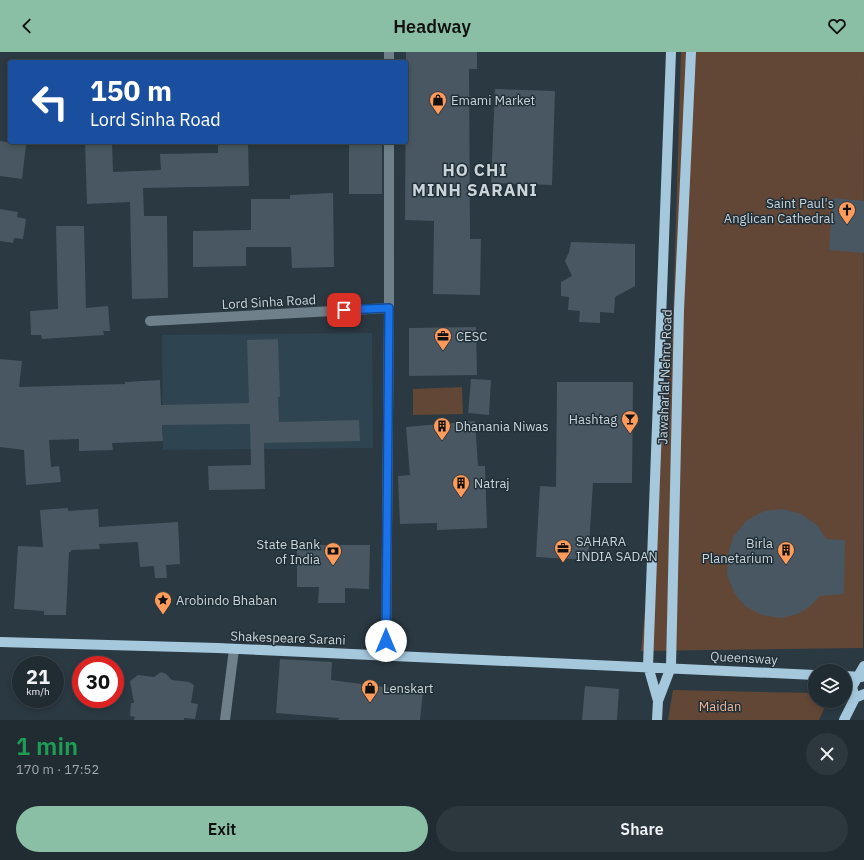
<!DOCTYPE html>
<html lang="en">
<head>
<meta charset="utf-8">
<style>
  :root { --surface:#202b32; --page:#2d373e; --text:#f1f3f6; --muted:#a2a7ac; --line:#3d474d; --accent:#8abfa5 }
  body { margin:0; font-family:"IBM Plex Sans",sans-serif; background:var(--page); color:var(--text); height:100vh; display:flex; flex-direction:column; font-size:15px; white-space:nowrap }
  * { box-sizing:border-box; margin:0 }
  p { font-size:13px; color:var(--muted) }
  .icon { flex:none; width:22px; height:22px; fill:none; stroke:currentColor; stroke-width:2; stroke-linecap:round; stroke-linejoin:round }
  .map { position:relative; height:668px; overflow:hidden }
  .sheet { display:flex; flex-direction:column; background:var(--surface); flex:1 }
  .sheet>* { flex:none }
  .hud { position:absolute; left:8px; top:8px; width:400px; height:84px; border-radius:4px; box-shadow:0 2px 6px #0003,0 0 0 1px var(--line); background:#1a4fa0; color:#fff; overflow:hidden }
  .fabs { position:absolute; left:808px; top:612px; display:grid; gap:8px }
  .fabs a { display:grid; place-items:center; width:44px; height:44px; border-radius:50%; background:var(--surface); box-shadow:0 2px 6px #0003,0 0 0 1px var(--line); font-size:20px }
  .speed { position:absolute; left:12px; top:604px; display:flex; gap:8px; font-size:20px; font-weight:700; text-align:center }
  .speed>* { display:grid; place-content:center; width:52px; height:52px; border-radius:50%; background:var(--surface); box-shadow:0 2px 6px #0003,0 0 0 1px var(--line); line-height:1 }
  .speed small { font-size:10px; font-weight:400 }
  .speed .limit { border:6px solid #d22; background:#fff; color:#111 }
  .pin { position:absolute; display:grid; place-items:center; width:34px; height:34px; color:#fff; margin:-17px; border-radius:8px; box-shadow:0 2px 6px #0006 }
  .me { position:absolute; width:44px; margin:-22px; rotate:0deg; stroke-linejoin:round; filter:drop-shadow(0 0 3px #0008) }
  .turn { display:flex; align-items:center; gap:14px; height:84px; padding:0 16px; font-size:18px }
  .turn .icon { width:52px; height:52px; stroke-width:2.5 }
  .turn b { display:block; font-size:28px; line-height:34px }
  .round { display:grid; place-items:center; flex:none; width:42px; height:42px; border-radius:21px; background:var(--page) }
  .headline { display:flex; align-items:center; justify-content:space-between; height:68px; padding:0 16px }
  h1 { font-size:24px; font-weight:600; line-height:30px; color:#1e9e55 }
  .primary-button { display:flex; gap:8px; margin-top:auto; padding:8px 16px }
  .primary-button a { flex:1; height:46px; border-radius:24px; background:var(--accent); color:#111; font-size:16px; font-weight:600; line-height:46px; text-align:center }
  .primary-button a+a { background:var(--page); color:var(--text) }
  header { display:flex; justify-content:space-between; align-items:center; height:52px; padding:0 16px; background:var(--accent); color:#111; font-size:18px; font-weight:600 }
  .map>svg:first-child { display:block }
  .built { fill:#2e4451 }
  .green { fill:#634736 }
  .building { fill:#485761 }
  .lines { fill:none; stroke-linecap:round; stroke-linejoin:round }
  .minor { stroke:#6f808a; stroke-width:10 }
  .major { stroke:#a5c8dd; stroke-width:10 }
  .route-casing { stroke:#114b97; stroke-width:10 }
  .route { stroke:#1a73e8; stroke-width:7 }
  .labels { text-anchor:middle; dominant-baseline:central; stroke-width:3; stroke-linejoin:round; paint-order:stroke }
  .poi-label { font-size:13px; fill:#cbd4d9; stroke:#212f38; text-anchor:start }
  .street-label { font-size:13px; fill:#cbd4d9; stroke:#212f38 }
  .park-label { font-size:13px; fill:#f1b490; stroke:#212f38 }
  .district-label { font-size:17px; font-weight:bold; letter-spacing:1px; fill:#cbd4d9; stroke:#212f38 }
</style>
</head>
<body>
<header><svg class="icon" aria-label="back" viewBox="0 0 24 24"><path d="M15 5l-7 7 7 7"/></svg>Headway<svg class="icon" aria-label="heart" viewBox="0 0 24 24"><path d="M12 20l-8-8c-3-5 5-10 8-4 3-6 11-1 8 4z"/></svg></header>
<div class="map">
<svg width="864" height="668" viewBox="0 0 864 668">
  <rect width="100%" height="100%" fill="#2b3942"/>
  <path class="built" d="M 372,281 L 373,396 L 163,398 L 162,283 Z"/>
  <path class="green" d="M 681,0 L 864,0 L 863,596 L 641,599 L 673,269 Z
    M 462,335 L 463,362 L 413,363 L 413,337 Z
    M 673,638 L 815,641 L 815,649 L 822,649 L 824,657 L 819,668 L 668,668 Z"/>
  <path class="building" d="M 406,0 L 477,0 L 477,17 L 469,17 L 470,187 L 481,187 L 480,243 L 433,242 L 434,169 L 405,168 Z
    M 495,37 L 555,39 L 552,133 L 491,131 Z
    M 0,89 L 26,93 L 22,127 L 0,124 Z
    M 85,90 L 112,90 L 113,120 L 161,118 L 160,102 L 218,101 L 218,90 L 248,90 L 249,134 L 143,136 L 144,164 L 167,164 L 168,246 L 132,247 L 130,150 L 87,152 Z
    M 349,90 L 382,90 L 382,142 L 349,142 Z
    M 333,141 L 334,215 L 292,216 L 291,195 L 246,195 L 246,214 L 193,215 L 193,179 L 251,178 L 251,147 L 290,147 L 290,143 Z
    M 833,146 L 864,149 L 864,201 L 829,198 Z
    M 0,157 L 18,160 L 17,165 L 26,167 L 23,187 L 14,186 L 13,191 L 0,189 Z
    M 56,174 L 84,174 L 86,256 L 108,254 L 110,279 L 103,279 L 104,283 L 42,287 L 41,283 L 31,283 L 30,259 L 58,257 Z
    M 571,190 L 635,192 L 635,234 L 615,245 L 614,261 L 600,260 L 600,271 L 579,270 L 580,259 L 568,258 L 569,245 L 561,244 L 561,230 L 572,224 L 565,209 L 569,200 Z
    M 476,275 L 477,323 L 409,324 L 409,276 Z
    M 278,287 L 280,345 L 278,345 L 279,370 L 359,368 L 360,389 L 264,391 L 265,437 L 209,438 L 208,414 L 251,413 L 250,372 L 162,373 L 163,389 L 112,391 L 113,398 L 79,399 L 79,387 L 49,388 L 51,415 L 59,414 L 61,430 L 26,433 L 24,398 L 0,395 L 0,307 L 22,309 L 19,335 L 125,332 L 125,330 L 160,328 L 161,353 L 249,351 L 247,288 Z
    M 471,327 L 491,328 L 489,363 L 468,361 Z
    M 557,330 L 633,330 L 632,431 L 593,431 L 588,508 L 536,505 L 540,434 L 556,435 Z
    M 475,369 L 478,414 L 485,414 L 487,476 L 437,478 L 437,471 L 400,472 L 398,424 L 410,423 L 406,375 Z
    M 68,456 L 68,459 L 98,457 L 99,475 L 178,470 L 180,512 L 166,513 L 167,526 L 155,526 L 154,514 L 140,515 L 138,490 L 99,492 L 100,497 L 71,498 L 71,500 L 69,500 L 66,563 L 44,563 L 44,559 L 14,557 L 18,494 L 43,495 L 40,458 Z
    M 783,457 L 801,462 L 817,473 L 826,487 L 845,488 L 844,542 L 820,544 L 809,555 L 798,562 L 781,566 L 762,563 L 745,554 L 735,542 L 727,523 L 728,503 L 733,485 L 746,469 L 764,459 Z
    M 297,493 L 370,493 L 369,537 L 345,536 L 345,551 L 318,551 L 319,535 L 297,535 Z
    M 280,607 L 332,610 L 331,628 L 423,640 L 420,668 L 338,668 L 339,666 L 276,661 Z
    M 161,620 L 166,622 L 172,628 L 189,630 L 194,633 L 191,651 L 198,652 L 195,667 L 184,666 L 184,668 L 134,668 L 135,665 L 130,664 L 131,651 L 134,651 L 130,629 L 138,623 L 154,625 Z
    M 585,634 L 619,637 L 617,668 L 582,668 Z"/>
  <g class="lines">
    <path class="minor" d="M 389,10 L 389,0
      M 150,269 L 389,256
      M 386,603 L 389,256 L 389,90
      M 225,668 L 234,597"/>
    <path class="major" d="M 0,590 L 218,596 L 815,623
      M 845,624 L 862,625
      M 855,646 L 852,635 L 864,614
      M 658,649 L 648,614 L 671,0
      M 657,668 L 658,649 L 671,615 L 679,258 L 691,0
      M 844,668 L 855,646 L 864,642"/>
  </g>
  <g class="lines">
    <g class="route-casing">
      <path id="route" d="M 344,258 L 389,256 L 386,589"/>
    </g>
    <use href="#route" class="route"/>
  </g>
  <defs>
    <g id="shop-pin" transform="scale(0.9)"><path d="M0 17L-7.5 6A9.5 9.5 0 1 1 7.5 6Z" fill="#ff9b5a" stroke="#212f38"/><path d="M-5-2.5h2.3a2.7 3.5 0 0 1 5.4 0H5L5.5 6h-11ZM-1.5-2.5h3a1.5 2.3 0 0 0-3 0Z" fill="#111"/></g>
    <g id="church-pin" transform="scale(0.9)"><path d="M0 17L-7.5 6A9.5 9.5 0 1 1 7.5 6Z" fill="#ff9b5a" stroke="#212f38"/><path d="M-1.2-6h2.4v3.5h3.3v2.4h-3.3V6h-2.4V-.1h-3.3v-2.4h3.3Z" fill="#111"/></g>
    <g id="office-pin" transform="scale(0.9)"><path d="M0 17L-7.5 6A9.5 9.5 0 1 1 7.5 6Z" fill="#ff9b5a" stroke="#212f38"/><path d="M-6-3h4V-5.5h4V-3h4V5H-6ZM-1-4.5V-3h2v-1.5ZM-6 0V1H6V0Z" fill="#111"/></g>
    <g id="bar-pin" transform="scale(0.9)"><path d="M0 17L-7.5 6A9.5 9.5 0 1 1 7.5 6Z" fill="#ff9b5a" stroke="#212f38"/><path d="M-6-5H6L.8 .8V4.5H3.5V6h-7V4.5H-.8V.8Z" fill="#111"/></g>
    <g id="building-pin" transform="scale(0.9)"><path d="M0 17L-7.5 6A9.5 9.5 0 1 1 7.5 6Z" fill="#ff9b5a" stroke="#212f38"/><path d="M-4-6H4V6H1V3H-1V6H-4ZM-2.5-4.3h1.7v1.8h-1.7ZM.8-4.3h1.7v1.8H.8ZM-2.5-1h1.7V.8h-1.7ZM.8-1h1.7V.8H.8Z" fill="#111"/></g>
    <g id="bank-pin" transform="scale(0.9)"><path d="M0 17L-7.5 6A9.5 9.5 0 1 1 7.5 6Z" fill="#ff9b5a" stroke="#212f38"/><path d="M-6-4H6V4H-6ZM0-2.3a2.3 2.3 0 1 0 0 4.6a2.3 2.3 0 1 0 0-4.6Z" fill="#111"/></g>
    <g id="sight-pin" transform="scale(0.9)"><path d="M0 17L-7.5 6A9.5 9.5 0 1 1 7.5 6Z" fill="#ff9b5a" stroke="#212f38"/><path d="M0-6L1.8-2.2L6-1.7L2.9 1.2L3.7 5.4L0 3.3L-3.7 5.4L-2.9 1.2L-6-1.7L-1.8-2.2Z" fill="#111"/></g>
  </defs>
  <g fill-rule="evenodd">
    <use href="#shop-pin" x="438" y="48"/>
    <use href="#church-pin" x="847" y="158"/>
    <use href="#office-pin" x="443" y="284"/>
    <use href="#bar-pin" x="630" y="367"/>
    <use href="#building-pin" x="442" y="374"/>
    <use href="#building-pin" x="461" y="431"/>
    <use href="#office-pin" x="563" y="496"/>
    <use href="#building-pin" x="786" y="498"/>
    <use href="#bank-pin" x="333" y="499"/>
    <use href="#sight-pin" x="163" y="548"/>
    <use href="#shop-pin" x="370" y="636"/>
  </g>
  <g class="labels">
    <g class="poi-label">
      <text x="451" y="48">Emami Market</text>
      <text x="834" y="151" text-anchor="end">Saint Paul's<tspan x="834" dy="15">Anglican Cathedral</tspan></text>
      <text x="456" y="284">CESC</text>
      <text x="617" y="367" text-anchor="end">Hashtag</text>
      <text x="455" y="374">Dhanania Niwas</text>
      <text x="474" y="431">Natraj</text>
      <text x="576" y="489">SAHARA<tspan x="576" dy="15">INDIA SADAN</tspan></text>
      <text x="773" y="491" text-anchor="end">Birla<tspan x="773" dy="15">Planetarium</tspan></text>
      <text x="320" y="492" text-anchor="end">State Bank<tspan x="320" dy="15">of India</tspan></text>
      <text x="176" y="548">Arobindo Bhaban</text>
      <text x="383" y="636">Lenskart</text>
    </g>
    <g class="street-label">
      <text transform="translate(269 250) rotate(-3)">Lord Sinha Road</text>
      <text transform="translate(665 325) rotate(-88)">Jawaharlal Nehru Road</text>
      <text transform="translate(288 586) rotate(2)">Shakespeare Sarani</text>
      <text transform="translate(744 606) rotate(3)">Queensway</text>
    </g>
    <g class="park-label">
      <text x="720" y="654">Maidan</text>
    </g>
    <g class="district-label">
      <text x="475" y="118">HO CHI<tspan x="475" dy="20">MINH SARANI</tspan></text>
    </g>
  </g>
</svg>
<div class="fabs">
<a><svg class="icon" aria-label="layers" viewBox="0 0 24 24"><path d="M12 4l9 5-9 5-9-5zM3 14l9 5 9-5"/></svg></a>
</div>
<div class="speed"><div>21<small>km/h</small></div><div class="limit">30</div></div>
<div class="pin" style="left:344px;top:258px;background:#d93025"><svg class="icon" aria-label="arrive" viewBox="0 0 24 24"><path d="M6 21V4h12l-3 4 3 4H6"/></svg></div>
<svg class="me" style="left:386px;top:589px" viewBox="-20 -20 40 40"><circle r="19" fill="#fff"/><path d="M0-13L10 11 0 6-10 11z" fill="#1a73e8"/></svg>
<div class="hud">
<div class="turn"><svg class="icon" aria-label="left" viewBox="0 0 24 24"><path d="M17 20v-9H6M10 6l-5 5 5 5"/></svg><div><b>150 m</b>Lord Sinha Road</div></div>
</div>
</div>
<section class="sheet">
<div class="headline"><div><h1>1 min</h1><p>170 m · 17:52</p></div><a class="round"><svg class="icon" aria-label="close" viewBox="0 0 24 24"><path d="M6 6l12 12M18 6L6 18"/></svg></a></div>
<div class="primary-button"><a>Exit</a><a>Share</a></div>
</section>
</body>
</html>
